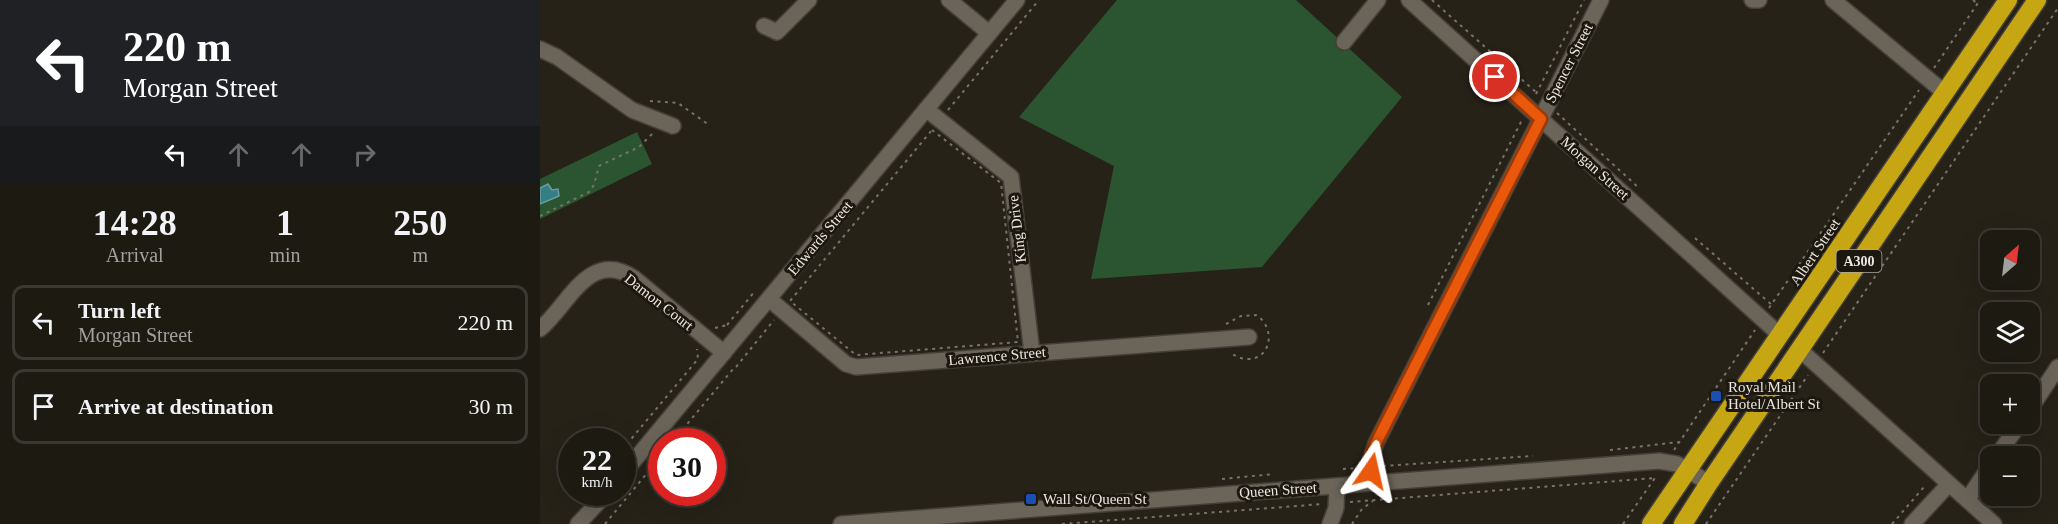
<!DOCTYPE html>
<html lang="en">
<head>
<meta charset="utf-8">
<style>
  :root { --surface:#1d1a12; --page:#25231b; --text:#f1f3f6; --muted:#a0a19f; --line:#3b3832 }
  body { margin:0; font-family:Georgia,serif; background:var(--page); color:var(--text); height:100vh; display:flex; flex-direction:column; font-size:22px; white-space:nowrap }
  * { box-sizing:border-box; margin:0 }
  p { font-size:20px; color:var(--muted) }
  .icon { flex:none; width:33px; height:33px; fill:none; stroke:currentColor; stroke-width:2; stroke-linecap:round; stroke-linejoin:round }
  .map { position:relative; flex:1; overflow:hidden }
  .side { display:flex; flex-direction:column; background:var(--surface); width:540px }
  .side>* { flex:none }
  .top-card { background:#202124; color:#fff; overflow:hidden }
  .needle { width:39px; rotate:28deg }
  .tools { position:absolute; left:1440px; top:230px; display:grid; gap:12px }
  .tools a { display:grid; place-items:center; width:60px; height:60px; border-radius:12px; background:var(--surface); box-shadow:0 6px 24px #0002,0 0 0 2px var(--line); font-size:30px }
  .speed { position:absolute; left:18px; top:428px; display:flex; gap:12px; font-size:30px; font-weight:700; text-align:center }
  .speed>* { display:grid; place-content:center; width:78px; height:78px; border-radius:50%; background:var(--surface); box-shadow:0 6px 24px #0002,0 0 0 2px var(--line); line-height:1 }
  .speed small { font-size:15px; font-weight:400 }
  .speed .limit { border:9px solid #d22; background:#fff; color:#111 }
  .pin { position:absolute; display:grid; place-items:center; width:51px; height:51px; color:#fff; margin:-26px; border:3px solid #fff; border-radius:50%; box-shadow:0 2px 6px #0007 }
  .me { position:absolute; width:66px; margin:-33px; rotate:11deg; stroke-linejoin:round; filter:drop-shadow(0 0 4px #0008) }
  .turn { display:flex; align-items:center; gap:21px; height:126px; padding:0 24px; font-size:27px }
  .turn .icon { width:78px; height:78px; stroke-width:2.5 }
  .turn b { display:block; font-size:42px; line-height:51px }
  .lanes { display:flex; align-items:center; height:57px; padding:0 24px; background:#0003; justify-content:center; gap:30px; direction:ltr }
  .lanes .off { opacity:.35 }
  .eta { display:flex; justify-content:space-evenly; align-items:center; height:102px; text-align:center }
  .eta b { font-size:36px; font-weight:600; line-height:42px }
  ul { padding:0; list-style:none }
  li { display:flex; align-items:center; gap:18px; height:75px; margin:0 12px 9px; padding:0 12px; border:3px solid var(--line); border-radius:12px }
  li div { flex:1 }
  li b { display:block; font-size:22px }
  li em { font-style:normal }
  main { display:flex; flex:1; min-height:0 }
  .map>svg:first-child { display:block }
  .green { fill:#2b5431 }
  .water { fill:#347e86; stroke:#6b9da1; stroke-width:1.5 }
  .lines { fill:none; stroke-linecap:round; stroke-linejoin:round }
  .minor-casing { stroke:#444039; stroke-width:18 }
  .highway-casing { stroke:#444039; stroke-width:21 }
  .path { stroke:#77736a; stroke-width:2; stroke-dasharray:3 4.5; stroke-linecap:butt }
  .minor { stroke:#6a6459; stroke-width:15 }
  .highway { stroke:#c7a614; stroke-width:18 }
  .route-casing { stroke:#983908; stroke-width:15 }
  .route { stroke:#ea580c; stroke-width:10 }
  .transit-dot { fill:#1a4fb4; stroke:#1d180f; stroke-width:2 }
  .labels { text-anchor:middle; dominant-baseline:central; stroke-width:6; stroke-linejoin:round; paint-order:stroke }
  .shield { fill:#1d180f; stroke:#aca8a1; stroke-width:1.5 }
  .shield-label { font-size:14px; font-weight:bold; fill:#eae6e0 }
  .street-label { font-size:15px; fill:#eae6e0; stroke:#1d180f }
  .poi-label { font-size:15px; fill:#eae6e0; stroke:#1d180f; text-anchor:start }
</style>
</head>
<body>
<main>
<section class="side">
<div class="top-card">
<div class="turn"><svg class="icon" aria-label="left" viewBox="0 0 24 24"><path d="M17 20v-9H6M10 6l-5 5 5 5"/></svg><div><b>220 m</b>Morgan Street</div></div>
<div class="lanes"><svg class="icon" aria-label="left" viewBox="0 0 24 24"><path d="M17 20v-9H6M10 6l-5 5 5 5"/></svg><svg class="icon off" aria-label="ahead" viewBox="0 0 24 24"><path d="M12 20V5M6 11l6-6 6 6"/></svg><svg class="icon off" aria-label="ahead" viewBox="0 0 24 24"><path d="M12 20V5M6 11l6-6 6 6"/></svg><svg class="icon off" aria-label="right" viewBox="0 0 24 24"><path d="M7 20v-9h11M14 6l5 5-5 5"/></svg></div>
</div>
<div class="eta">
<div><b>14:28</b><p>Arrival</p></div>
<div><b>1</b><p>min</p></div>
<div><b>250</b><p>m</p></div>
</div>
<ul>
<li><svg class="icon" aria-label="left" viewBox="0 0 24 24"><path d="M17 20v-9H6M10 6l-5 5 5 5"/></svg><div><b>Turn left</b><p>Morgan Street</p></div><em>220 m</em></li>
<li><svg class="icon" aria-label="arrive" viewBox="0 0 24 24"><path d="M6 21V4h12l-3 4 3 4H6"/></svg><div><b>Arrive at destination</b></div><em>30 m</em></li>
</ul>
</section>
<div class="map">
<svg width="1518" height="524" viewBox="0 0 1518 524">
  <rect width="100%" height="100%" fill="#272218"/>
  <path class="green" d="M 577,0 L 756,0 L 862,97 L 722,267 L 551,279 L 574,166 L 479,117 Z
    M 97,132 L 112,164 L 0,219 L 0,179 Z"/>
  <path class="water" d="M 8,184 L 12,190 L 18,189 L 19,196 L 0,204 L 0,188 Z"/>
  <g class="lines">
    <g class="minor-casing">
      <path id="minor" d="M 409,0 L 449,33
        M 869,0 L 1240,335
        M 1212,0 L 1219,0
        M 1293,0 L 1405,93
        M 224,26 L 237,32 L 269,0
        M 804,42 L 838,0
        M 0,49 L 17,57 L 92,110 L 133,126
        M 386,109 L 471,177 L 492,353
        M 229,299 L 306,364 L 316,367 L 709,337
        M 0,329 C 28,306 49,248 94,278 L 184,353
        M 1259,349 L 1454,524
        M 1490,409 L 1518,367
        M 1457,456 L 1480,423
        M 82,475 L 477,0
        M 831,483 L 831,459 L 836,443 L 1061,0
        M 1427,500 L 1450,466
        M 38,524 L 68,492
        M 301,524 L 1119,461 L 1137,464 L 1169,483
        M 790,524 L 796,508 L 797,486
        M 1372,524 L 1409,484"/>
    </g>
    <g class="highway-casing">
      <path id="highway" d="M 1111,524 L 1468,0
        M 1143,524 L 1169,483 L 1497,0"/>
    </g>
    <path class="path" d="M 892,0 L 998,94
      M 1433,0 L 1438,4
      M 1394,68 L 1440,0
      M 996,94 L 1044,0
      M 110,101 L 138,103 L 169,125
      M 408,110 L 499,0
      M 1017,113 L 1099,188
      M 392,130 L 461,183 L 478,342 L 316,355 L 250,301 Z
      M 0,216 L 49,192 L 54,185 L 59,166 L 99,147 L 113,133
      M 1155,238 L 1232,305
      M 888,305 L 982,120
      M 1229,308 L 1379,90
      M 686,324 L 701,316 L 716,315 C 736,327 732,360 707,359 C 700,359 695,355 689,353
      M 187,325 L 215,291
      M 175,328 L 187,325 L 189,327
      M 1283,353 L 1518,8
      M 196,367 L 234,320
      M 133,441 L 194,368
      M 82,450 L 158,359 L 157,349
      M 1070,450 L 1139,442
      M 1134,450 L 1215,330
      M 843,466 L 993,456
      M 803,469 L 819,468
      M 682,479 L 734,474
      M 810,502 L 1115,478
      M 65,524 L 122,455
      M 522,524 L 783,504
      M 812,524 L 822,509 L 833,501
      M 1083,524 L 1117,475
      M 1166,524 L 1268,375
      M 1352,524 L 1384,487 L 1386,488"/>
    <use href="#minor" class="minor"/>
    <use href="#highway" class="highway"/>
  </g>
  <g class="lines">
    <g class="route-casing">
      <path id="route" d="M 831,471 L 831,455 L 838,439 L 1001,119 L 955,77"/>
    </g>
    <use href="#route" class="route"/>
  </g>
  <g class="transit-dot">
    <rect x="1170" y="390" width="12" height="12" rx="3"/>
    <rect x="485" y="493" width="12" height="12" rx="3"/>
  </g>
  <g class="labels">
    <rect class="shield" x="1296.5" y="250" width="45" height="22" rx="4.5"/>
    <g class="shield-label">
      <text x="1319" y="261">A300</text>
    </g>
    <g class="street-label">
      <text transform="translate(1029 63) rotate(-63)">Spencer Street</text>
      <text transform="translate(1055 168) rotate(42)">Morgan Street</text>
      <text transform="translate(477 229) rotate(-97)">King Drive</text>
      <text transform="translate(280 238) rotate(-50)">Edwards Street</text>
      <text transform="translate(1275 252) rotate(-56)">Albert Street</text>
      <text transform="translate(119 302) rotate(38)">Damon Court</text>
      <text transform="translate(457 356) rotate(-5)">Lawrence Street</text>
      <text transform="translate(738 490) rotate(-4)">Queen Street</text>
    </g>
    <g class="poi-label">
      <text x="1188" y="387">Royal Mail<tspan x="1188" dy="17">Hotel/Albert St</tspan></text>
      <text x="503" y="499">Wall St/Queen St</text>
    </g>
  </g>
</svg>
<div class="tools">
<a><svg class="needle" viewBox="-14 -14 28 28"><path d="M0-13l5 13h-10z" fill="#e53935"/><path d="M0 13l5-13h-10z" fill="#a0a19f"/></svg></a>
<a><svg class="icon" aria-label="layers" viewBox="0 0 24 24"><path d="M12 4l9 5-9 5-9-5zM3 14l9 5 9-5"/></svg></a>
<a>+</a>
<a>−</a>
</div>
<div class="speed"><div>22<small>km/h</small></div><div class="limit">30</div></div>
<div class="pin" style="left:955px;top:77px;background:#d93025"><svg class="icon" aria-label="arrive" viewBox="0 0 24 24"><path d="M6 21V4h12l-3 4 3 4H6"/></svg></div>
<svg class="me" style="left:831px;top:471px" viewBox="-20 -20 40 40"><path d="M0-17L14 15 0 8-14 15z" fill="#ea580c" stroke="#fff" stroke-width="4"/></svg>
</div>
</main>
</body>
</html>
